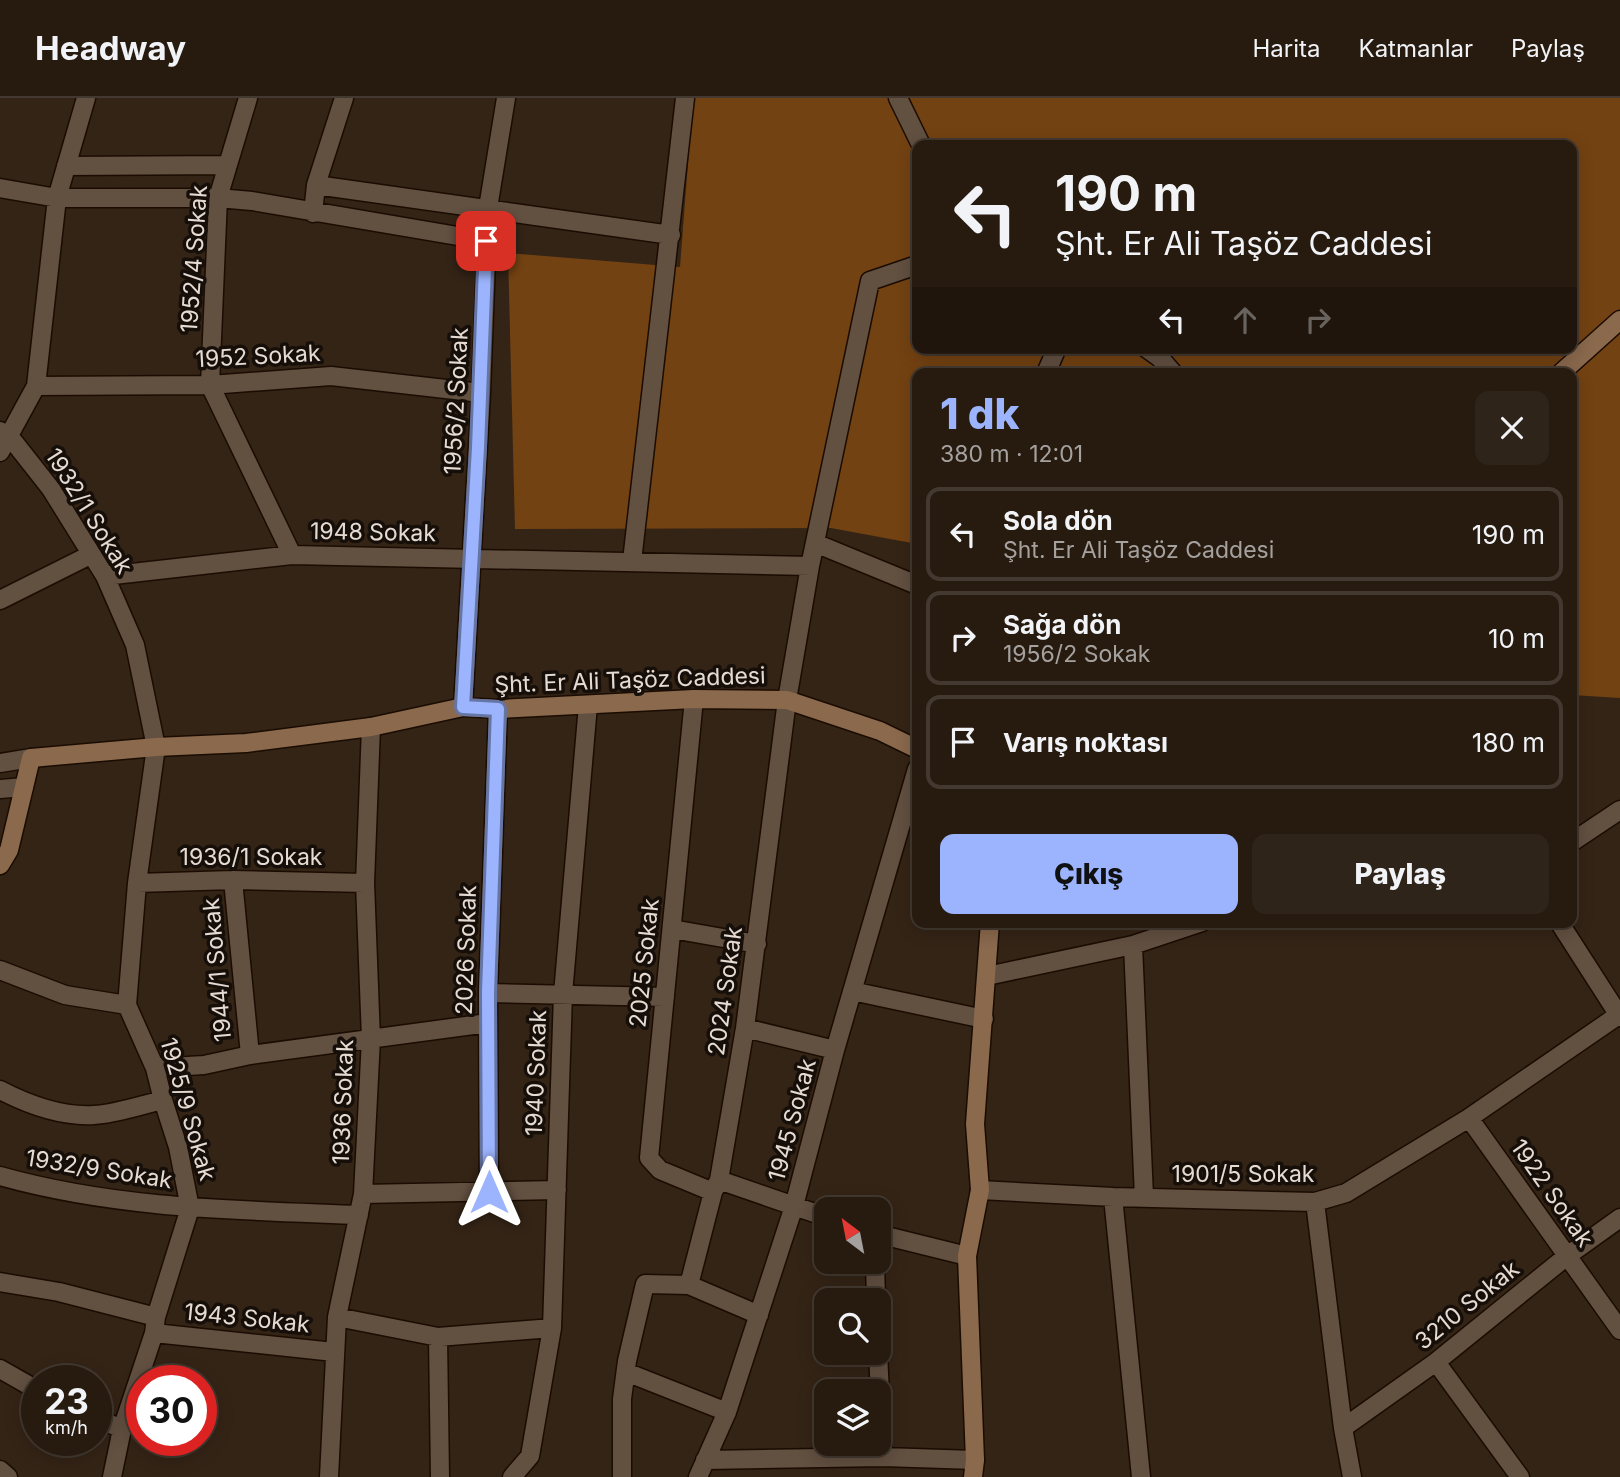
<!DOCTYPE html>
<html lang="tr">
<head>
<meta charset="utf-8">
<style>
  :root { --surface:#271b10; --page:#2f2419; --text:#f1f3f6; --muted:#a4a19f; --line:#433930; --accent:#9cb4fd }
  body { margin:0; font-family:Inter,sans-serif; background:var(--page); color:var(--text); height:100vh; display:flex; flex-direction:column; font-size:26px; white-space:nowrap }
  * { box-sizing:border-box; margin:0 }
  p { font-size:23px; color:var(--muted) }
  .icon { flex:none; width:38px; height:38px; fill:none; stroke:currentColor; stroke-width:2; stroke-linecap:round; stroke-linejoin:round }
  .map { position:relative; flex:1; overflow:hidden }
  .details { position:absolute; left:912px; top:270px; width:665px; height:560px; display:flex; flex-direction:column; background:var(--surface); border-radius:14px; box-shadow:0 4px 18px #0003,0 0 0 2px var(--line) }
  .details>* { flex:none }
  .guide { position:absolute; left:912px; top:42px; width:665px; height:214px; border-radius:14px; box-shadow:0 4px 18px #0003,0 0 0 2px var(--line); background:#271b10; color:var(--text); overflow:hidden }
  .needle { width:46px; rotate:328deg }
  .controls { position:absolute; left:814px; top:1099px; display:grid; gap:14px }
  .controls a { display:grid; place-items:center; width:77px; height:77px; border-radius:14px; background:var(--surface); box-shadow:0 4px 18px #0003,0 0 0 2px var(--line); font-size:35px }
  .speed { position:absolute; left:21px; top:1267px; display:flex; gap:14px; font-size:35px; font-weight:700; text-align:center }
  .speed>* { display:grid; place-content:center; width:91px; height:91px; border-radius:50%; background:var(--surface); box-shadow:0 4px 18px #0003,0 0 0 2px var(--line); line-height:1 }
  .speed small { font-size:18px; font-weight:400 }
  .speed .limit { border:10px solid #d22; background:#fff; color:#111 }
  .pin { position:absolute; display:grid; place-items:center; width:60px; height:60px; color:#fff; margin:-30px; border-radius:14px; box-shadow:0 4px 10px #0006 }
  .me { position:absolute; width:77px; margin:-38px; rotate:0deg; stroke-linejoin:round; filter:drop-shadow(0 0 5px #0008) }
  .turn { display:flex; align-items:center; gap:24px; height:147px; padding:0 28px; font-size:32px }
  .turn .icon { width:91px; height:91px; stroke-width:2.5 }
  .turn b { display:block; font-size:49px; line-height:60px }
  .lanes { display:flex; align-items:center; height:66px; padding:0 28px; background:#0003; justify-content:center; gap:35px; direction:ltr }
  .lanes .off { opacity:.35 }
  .round { display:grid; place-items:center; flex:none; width:74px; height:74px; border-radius:14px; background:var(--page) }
  .headline { display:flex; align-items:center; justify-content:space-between; height:119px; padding:0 28px }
  h1 { font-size:42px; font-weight:800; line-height:52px; color:var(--accent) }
  .cta { display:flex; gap:14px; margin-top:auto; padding:14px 28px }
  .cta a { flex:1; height:80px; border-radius:14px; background:var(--accent); color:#111; font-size:28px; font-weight:800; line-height:80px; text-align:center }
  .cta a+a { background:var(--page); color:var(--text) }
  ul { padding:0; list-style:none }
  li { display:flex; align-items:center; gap:21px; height:94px; margin:0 14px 10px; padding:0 14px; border:4px solid var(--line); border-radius:14px }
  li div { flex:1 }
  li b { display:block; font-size:26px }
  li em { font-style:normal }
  header { display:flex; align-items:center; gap:42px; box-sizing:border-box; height:98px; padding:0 35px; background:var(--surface); border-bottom:2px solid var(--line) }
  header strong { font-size:33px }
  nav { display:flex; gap:38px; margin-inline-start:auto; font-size:24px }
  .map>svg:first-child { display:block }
  .green { fill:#734212; fill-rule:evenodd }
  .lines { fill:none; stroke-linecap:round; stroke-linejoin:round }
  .street-casing { stroke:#1b0c02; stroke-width:21 }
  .secondary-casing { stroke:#1b0c02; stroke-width:21 }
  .street { stroke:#625041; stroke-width:18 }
  .secondary { stroke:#8a694d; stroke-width:18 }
  .route-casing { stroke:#6575a4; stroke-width:18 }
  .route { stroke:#9cb4fd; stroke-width:12 }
  .labels { text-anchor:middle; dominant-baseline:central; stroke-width:7; stroke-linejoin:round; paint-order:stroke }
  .street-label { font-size:23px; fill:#e6dbd3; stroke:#160f09 }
</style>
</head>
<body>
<header>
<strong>Headway</strong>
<nav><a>Harita</a><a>Katmanlar</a><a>Paylaş</a></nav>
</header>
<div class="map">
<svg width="1620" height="1379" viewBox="0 0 1620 1379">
  <rect width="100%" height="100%" fill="#342416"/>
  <path class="green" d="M 693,0 L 1620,0 L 1620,600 L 1572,597 L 1572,275 L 917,275 L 917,446 L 831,430 L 515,431 L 508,155 L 680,169 ZM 917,47 L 1572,47 L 1572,250 L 917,250 Z"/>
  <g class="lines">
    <g class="street-casing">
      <path id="street" d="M 248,0 L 218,100 L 210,287 L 292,457
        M 898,0 L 921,47
        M 66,68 L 228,67
        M 316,87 L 671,137
        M 0,90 L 57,100 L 218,100 L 252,103 L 487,143
        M 313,115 L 316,87 L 344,0
        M 1146,250 L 1160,260 L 1173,275
        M 1046,275 L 1057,250
        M 36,288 L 210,287 L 331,278 L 481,295
        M 0,333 L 14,344 L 51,391 L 105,478 L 135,547 L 156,649 L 137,785 L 127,907 L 155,970 L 163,1002 L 178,1049 L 190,1110 L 156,1219 L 154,1235 L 122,1331 L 112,1379
        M 0,354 L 36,288 L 57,100 L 86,0
        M 815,445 L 917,487
        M 632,463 L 685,0
        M 105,478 L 292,457 L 810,468
        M 0,502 L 90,457
        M 694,601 L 649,1060 L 660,1072 L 713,1094
        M 463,609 L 481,295 L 488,110 L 506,0
        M 0,665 L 31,660
        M 0,691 L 24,689
        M 1572,744 L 1620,712
        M 233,782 L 250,957
        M 137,785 L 233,782 L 365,785
        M 1559,824 L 1620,919
        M 672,831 L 757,846
        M 1133,847 L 1144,1099
        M 0,872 L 65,897 L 127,907
        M 987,878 L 1133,847 L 1202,824
        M 852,893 L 984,921
        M 488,895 L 665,899
        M 745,930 L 835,952
        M 155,970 L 204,967 L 250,957 L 488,925
        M 0,992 C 27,1006 62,1019 94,1017 C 116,1016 141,1007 163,1002
        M 1469,1020 L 1620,1232
        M 0,1078 C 117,1111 238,1112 359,1117
        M 719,1082 L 826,1119
        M 980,1092 L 1113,1099 L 1315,1104 L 1346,1095 L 1469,1020 L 1620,916
        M 489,1094 L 488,895 L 498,611
        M 363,1096 L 557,1092
        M 1113,1099 L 1141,1379
        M 1315,1104 L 1343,1330 L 1352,1379
        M 878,1136 L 967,1158
        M 875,1164 L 876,1202
        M 0,1184 L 59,1194 L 156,1219
        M 689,1187 L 713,1094 L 719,1082 L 745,930 L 787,602 L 810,468 L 870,183 L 917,167
        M 337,1219 L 438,1239 L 552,1230
        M 154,1235 L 334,1254
        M 438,1239 L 440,1379
        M 878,1255 L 883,1359
        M 1436,1264 L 1520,1379
        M 0,1271 L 37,1292
        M 626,1274 L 727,1314
        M 96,1320 L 122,1331
        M 1343,1330 L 1436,1264 L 1567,1158 L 1620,1120
        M 705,1362 L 883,1359 L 975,1362
        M 0,1372 L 8,1379
        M 329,1379 L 337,1219 L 363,1096 L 371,941 L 365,785 L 371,629
        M 512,1379 L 530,1358 L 552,1230 L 563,896 L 588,607
        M 622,1379 L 622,1301 L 627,1263 L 645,1186 L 689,1187 L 759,1217
        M 698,1379 L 727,1314 L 794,1108 L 835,952 L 917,671"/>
    </g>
    <g class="secondary-casing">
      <path id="secondary" d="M 1561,275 L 1620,222
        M 0,767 L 9,752 L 31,660 L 156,649 L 246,645 L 371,629 L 463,609 L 498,611 L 694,601 L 787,602 L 880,633 L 917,651
        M 973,1379 L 975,1362 L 967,1158 L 980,1092 L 975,1026 L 990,824"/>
    </g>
    <use href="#street" class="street"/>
    <use href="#secondary" class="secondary"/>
  </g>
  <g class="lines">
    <g class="route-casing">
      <path id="route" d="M 486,143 L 478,350 L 463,609 L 498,611 L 488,895 L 489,1094"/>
    </g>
    <use href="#route" class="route"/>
  </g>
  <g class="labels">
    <g class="street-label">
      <text transform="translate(194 161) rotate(-86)">1952/4 Sokak</text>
      <text transform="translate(258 258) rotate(-3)">1952 Sokak</text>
      <text transform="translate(456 303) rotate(-87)">1956/2 Sokak</text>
      <text transform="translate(89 413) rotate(58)">1932/1 Sokak</text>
      <text transform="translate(373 434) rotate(1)">1948 Sokak</text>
      <text transform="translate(630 582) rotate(-2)">Şht. Er Ali Taşöz Caddesi</text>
      <text x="251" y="759">1936/1 Sokak</text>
      <text transform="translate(466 852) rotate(-88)">2026 Sokak</text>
      <text transform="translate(644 865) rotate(-84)">2025 Sokak</text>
      <text transform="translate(217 872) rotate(-95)">1944/1 Sokak</text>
      <text transform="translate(725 893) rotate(-82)">2024 Sokak</text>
      <text transform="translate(536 975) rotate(-88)">1940 Sokak</text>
      <text transform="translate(343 1004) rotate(-88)">1936 Sokak</text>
      <text transform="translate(188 1011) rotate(74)">1925/9 Sokak</text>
      <text transform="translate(792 1022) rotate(-75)">1945 Sokak</text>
      <text transform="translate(99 1071) rotate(9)">1932/9 Sokak</text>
      <text x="1243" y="1076">1901/5 Sokak</text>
      <text transform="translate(1552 1095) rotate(55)">1922 Sokak</text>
      <text transform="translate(1467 1207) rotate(-39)">3210 Sokak</text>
      <text transform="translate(247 1220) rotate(6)">1943 Sokak</text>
    </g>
  </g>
</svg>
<div class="controls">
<a><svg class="needle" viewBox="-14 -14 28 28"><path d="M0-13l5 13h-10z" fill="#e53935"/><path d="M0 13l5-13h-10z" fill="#a4a19f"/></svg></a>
<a><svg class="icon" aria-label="search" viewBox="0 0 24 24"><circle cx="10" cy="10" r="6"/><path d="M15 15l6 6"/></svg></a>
<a><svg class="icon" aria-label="layers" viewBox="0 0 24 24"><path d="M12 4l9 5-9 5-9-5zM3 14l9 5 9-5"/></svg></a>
</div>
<div class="speed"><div>23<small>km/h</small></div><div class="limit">30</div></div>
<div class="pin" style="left:486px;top:143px;background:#d93025"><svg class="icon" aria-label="arrive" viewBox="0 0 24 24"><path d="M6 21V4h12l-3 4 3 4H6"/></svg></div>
<svg class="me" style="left:489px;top:1094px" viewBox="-20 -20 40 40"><path d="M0-17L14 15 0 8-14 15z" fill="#9cb4fd" stroke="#fff" stroke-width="4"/></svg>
<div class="guide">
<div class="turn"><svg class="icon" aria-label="left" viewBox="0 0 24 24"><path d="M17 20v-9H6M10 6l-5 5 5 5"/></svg><div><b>190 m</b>Şht. Er Ali Taşöz Caddesi</div></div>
<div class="lanes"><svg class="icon" aria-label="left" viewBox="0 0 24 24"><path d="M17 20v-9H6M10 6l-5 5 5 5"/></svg><svg class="icon off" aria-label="ahead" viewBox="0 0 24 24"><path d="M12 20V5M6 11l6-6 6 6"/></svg><svg class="icon off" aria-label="right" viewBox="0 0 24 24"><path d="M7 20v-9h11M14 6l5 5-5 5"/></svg></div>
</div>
<section class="details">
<div class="headline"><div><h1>1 dk</h1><p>380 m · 12:01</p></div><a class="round"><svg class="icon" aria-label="close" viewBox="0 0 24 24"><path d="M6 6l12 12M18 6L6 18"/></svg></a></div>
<ul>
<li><svg class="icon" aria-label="left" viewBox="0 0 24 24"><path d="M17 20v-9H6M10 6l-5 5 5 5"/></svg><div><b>Sola dön</b><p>Şht. Er Ali Taşöz Caddesi</p></div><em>190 m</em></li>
<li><svg class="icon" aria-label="right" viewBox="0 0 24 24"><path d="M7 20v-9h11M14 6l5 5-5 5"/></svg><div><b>Sağa dön</b><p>1956/2 Sokak</p></div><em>10 m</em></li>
<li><svg class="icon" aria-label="arrive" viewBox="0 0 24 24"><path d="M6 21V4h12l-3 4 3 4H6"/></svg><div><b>Varış noktası</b></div><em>180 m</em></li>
</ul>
<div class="cta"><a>Çıkış</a><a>Paylaş</a></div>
</section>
</div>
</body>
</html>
